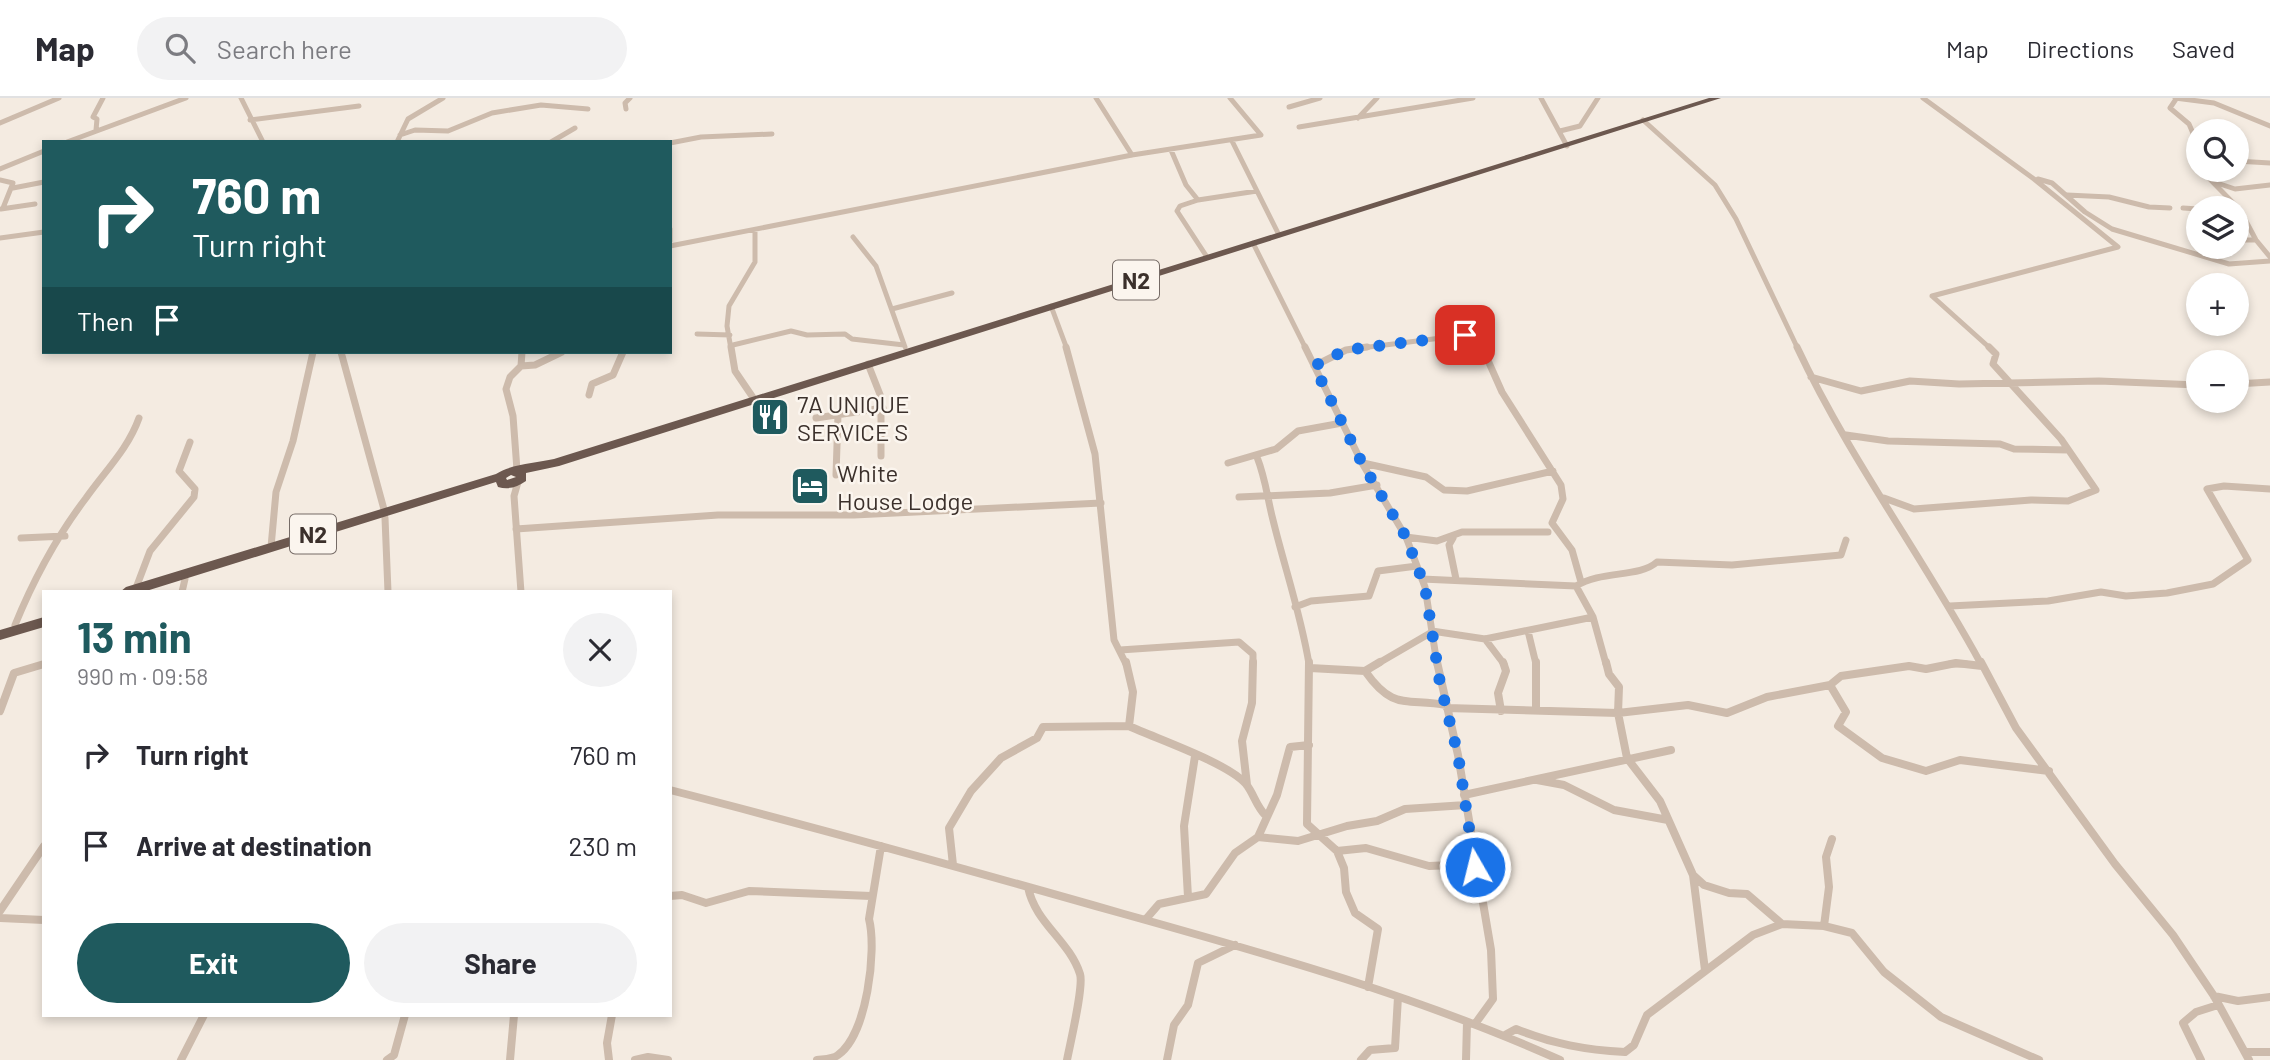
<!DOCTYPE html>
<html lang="en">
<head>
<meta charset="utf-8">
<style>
  :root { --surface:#fff; --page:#f2f2f3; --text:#2b2b33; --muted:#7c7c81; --line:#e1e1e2; --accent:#1f5a5e }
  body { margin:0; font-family:Barlow,sans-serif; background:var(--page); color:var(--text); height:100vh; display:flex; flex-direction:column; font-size:26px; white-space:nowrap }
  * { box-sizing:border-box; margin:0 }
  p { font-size:23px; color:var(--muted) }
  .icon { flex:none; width:38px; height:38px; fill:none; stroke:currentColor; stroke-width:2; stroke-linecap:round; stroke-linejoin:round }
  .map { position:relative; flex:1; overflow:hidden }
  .details { position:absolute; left:42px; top:492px; width:630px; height:427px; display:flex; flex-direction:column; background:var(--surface); border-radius:0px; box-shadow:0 4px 10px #0003 }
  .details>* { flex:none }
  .hud { position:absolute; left:42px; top:42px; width:630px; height:214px; border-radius:0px; box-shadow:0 4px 10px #0003; background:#1f5a5e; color:#fff; overflow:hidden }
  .fabs { position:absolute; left:2186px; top:21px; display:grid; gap:14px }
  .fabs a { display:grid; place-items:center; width:63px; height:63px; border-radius:50%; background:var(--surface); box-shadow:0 4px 10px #0003; font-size:35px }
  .pin { position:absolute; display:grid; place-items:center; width:60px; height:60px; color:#fff; margin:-30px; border-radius:14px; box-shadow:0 4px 10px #0006 }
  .me { position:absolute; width:77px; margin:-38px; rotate:352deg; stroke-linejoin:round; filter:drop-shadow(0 0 5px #0008) }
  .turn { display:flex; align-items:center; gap:24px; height:147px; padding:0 35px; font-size:32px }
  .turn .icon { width:91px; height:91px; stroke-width:2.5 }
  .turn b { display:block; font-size:49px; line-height:60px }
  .then { display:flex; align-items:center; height:66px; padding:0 35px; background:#0003; gap:14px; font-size:26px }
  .round { display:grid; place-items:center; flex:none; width:74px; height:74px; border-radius:37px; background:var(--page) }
  .headline { display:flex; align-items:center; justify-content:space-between; height:119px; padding:0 35px }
  h1 { font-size:42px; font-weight:700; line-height:52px; color:var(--accent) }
  .button { display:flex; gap:14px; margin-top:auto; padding:14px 35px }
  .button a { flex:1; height:80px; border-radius:42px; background:var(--accent); color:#fff; font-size:28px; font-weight:700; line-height:80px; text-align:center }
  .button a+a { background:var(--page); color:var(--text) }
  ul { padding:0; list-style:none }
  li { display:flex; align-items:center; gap:21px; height:91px; padding:0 35px }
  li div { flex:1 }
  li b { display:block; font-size:26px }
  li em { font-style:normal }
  header { display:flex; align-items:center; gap:42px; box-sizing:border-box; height:98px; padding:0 35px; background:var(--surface); border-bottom:2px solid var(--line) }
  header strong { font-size:33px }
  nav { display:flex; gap:38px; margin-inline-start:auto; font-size:24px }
  .search { width:490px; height:63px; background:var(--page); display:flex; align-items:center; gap:18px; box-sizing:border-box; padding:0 24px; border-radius:38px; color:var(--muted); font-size:26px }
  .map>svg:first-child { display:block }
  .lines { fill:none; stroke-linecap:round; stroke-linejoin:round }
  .minor-far2 { stroke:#cdbbac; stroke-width:5 }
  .minor-far1 { stroke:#cdbbac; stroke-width:7 }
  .minor { stroke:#cdbbac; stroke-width:8 }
  .trunk { fill:#6c584f; fill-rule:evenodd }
  .route { stroke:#1a73e8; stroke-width:12; stroke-dasharray:0 21.6 }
  .labels { text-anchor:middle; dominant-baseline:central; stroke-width:5; stroke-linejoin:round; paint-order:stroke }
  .shield { fill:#fbf5ee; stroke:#756b66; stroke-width:2 }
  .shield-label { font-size:23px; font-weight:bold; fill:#3b302b }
  .poi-label { font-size:24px; fill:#3b302b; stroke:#fbf5ee; text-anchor:start }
</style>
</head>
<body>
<header>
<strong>Map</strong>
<div class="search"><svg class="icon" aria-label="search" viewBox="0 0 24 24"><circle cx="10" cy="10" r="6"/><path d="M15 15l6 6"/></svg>Search here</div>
<nav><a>Map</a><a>Directions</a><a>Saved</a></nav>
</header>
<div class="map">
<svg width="2270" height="962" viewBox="0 0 2270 962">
  <rect width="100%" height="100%" fill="#f4ebe1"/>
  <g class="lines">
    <path class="minor-far2" d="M 241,0 L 263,44
      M 1096,0 L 1132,57
      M 1541,0 L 1567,48
      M 1923,0 L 2034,81 L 2118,149 L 1932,198 L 1991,251
      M 2175,0 L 2214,5 L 2270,28
      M 2176,1 L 2170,10 L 2189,26 L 2198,47
      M 1289,9 L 1320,0
      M 626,11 L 625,5 L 630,0
      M 1358,20 L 1377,0
      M 250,22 L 359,8
      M 1643,22 L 1715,87 L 1736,121 L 1798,251
      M 0,25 L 59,0
      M 1299,29 L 1473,0
      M 96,32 L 97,21 L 93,19 L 103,0
      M 1560,33 L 1580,28 L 1598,0
      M 400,37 L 415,32 L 448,33 L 492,15 L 541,7 L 588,11
      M 1232,43 L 1279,137
      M 67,44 L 186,0
      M 397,44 L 408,21 L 443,0
      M 551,44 L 575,30
      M 670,45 L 701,39 L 772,36
      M 1171,52 L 1186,87 L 1198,102 L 1180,108 L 1177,113 L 1207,159
      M 2236,63 L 2270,65
      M 0,71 L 44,53
      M 2201,72 L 2240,112 L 2256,142 L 2270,159
      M 2038,81 L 2052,85 L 2085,114 L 2112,131 L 2229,166 L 2270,163
      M 0,82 L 13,85 L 3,110
      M 2217,85 L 2235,91 L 2270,87
      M 13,90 L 44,84
      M 2067,97 L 2109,99 L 2149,109 L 2170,110
      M 1198,102 L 1257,93
      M 2183,110 L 2198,111
      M 1,111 L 35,106
      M 670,131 L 670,143
      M 853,139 L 876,168 L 905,249
      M 0,140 L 44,134
      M 2236,142 L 2256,142
      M 1253,145 L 1306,251
      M 670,148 L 1132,57 L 1261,37 L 1230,0
      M 1051,208 L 1067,251
      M 892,211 L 952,195
      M 697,236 L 730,237
      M 733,247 L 791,233 L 807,237 L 845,236 L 852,241 L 904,247
      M 731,251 L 727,228 L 729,208 L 755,164 L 755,132
      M 1353,251 L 1465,237 L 1479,242 L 1483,251"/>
    <path class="minor-far1" d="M 731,249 L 735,273 L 754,301
      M 1066,249 L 1095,356 L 1114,542 L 1126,566
      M 1305,249 L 1362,365 L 1406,439 L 1425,489 L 1437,566
      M 1482,249 L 1502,294 L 1561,387 L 1563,401 L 1552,425 L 1572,452 L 1581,484
      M 1797,249 C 1849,360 1923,459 1981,566
      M 341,254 L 385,415
      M 868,266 L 881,299 L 881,358
      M 521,268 L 535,267 L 562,254
      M 1314,268 L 1346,252 L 1367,249
      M 1811,279 L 1861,293 L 1910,283 L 1959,286 L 2099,283 L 2198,287
      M 2236,286 L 2270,284
      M 589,297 L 592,286 L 613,277 L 623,254
      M 816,320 L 883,310
      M 1846,337 L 1888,343 L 2000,346 L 2014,351 L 2068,352
      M 1257,359 C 1266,382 1267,399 1273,422 C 1285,471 1301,517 1309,566
      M 1228,365 L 1276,351 L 1298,333 L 1342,325
      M 1363,365 L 1426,379 L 1444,392 L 1467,393 L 1553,373
      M 517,372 L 513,318 L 506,291 L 510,279 L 521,268 L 522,254
      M 836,377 L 838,317
      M 518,384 L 514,398 L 521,494
      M 1239,399 L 1330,395 L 1377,387
      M 1884,400 L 1914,411 L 2031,402 L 2068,403 L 2096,392 L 2061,341 L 1993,266 L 1996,256 L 1989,249
      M 385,420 L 388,494
      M 516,431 L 718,417 L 854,417 L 1101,405
      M 1406,439 L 1437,443 L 1462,434 L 1548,434
      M 21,440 L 65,438
      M 1453,440 L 1449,447 L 1456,481
      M 271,449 L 276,394 L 293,343 L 313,254
      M 1422,481 L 1576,488 C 1602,472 1639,480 1657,464 L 1732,467 L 1841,457 L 1846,442
      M 1576,488 L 1593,519 L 1606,566
      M 136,490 L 150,453 L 194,399 L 195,391 L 179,373 L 190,344
      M 182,494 L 185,481
      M 1950,508 L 2048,503 L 2101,494 L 2126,498 L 2167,495 L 2213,486 L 2248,462 L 2207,391 L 2224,388 L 2270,391
      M 1295,509 L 1311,503 L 1369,498 L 1378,473 L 1417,468
      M 15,527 C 33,483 57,438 86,400 C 105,373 128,351 139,320
      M 1432,533 L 1485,541 L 1593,519
      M 1528,533 L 1536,566
      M 1485,541 L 1504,566
      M 1120,552 L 1239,544 L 1253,556 L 1253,566
      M 1377,566 L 1432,534
      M 1950,566 L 1966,566"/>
    <path class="minor" d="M 1309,564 L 1307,726 L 1337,753 L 1344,770 L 1346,794 L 1355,815 L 1378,831 L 1368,889
      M 1437,564 L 1458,657 L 1491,852 L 1493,901 L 1475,926
      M 1536,564 L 1536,612
      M 1606,564 L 1609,576 L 1619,589 L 1618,615 L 1627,660 L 1660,703 L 1693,777 L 1705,872
      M 1981,564 L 2016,630 L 2115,766 L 2173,837 L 2214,898 L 2249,962
      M 1310,570 L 1365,573 L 1380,564
      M 1365,573 C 1393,613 1406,600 1446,607
      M 1830,587 L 1846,614 L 1838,628 L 1882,660 L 1926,673 L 1960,662 L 2049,673
      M 1447,610 L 1618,615 L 1688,607 L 1727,615 L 1767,599 L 1830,587 L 1841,578 L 1909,568 L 1926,571 L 1956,565 L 1982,568
      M 0,613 L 14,575 L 44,566
      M 1501,613 L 1498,595 L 1506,573 L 1503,564
      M 1129,628 C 1157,641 1228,665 1246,686 C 1254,696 1256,708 1266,718
      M 1537,682 L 1564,687 L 1614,712 L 1668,722
      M 1247,687 L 1242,643 L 1252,605 L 1253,564
      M 670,692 C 822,731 973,773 1124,816 C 1271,857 1420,899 1560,962
      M 1464,697 L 1671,652
      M 1258,739 L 1277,697 L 1290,649 L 1309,647
      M 1337,753 L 1366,750 L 1429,768 L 1475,766
      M 953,767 L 949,730 L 971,693 L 1001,660 L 1037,640 L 1043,629 L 1129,628 L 1133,594 L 1126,564
      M 1693,777 L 1704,787 L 1729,795 L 1747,796 L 1782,826
      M 1028,789 C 1035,825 1069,842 1080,876 C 1084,888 1070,946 1067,962
      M 670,798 L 682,797 L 706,805 L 749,793 L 871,798
      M 1188,799 L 1184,728 L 1195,658
      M 0,813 L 44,748
      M 0,820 L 44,822
      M 1146,821 L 1159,806 L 1206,796 L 1235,755 L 1258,739 L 1298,743 L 1347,728 L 1377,723 L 1405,711 L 1466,707
      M 1824,828 L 1829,789 L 1826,759 L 1832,741
      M 2214,898 L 2238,903 L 2270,899
      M 1505,937 L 1516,931 C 1553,946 1586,952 1625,954 L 1634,947 L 1647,917 L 1753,837 L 1782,826 L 1824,828 L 1852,835 L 1884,874 L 1941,919 L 2039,962
      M 2245,954 L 2270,954
      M 181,962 L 204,917
      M 387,962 L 394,957 L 405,917
      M 510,962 L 514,917
      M 609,962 L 607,945 L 612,917
      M 635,962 L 648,959 L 668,962
      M 817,962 C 824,961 833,961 838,957 C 867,937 877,852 869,821 L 881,748
      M 1167,962 L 1174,927 L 1188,907 L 1198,865 L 1235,847
      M 1361,962 L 1370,952 L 1395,950 L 1398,899
      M 1466,962 L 1467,924
      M 2201,962 L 2183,925 L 2196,914 L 2218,907"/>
    <path class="trunk" d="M 1709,0 L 1721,0 L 559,368 L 526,375 L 526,383 C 517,389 509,392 498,389 L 496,384 L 143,494 L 120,494 L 126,489 L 496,376 C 511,366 536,365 554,361 ZM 511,377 L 516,379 L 507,382 L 506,380 Z
      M 44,519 L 44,529 L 0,542 L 0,532 Z"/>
  </g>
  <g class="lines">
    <path class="route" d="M 1465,237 L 1346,252 L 1314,268 L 1362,365 L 1406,439 L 1425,489 L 1440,585 L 1458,657 L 1475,769"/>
  </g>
  <defs>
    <g id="restaurant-square" transform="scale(2.0125)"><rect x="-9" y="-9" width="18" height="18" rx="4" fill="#1f5a5e" stroke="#fbf5ee"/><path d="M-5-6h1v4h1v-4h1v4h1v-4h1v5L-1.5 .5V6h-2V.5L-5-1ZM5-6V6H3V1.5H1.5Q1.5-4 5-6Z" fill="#fff"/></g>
    <g id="hotel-square" transform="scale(2.0125)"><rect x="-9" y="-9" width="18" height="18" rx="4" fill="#1f5a5e" stroke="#fbf5ee"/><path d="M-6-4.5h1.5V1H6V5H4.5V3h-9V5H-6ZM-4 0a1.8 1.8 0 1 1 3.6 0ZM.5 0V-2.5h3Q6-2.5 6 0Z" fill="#fff"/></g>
  </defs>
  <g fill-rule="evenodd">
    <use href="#restaurant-square" x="770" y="319"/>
    <use href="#hotel-square" x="810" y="388"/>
  </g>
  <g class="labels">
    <g class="shield">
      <rect x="1113" y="162.5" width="46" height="39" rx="5"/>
      <rect x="290" y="416.5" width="46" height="39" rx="5"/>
    </g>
    <g class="shield-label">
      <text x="1136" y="182">N2</text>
      <text x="313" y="436">N2</text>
    </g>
    <g class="poi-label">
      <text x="797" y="305">7A UNIQUE<tspan x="797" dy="28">SERVICE S</tspan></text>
      <text x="837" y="374">White<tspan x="837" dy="28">House Lodge</tspan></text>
    </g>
  </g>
</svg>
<div class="fabs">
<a><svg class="icon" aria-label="search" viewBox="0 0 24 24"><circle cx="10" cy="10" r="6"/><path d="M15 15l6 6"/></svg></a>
<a><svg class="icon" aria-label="layers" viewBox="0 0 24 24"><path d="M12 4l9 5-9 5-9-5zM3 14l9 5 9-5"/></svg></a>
<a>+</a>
<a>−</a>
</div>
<div class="pin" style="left:1465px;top:237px;background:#d93025"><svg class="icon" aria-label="arrive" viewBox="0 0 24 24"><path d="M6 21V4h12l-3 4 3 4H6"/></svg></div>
<svg class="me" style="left:1475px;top:769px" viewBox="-20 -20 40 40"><circle r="17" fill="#1a73e8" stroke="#fff" stroke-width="3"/><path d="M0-11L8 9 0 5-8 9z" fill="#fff"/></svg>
<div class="hud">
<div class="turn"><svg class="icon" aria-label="right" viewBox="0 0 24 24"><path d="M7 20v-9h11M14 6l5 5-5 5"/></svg><div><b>760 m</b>Turn right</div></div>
<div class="then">Then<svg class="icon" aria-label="arrive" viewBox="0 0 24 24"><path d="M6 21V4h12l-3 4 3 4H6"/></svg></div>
</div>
<section class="details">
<div class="headline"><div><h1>13 min</h1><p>990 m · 09:58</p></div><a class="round"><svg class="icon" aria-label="close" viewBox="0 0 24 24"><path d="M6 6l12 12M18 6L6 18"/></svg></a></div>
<ul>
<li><svg class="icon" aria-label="right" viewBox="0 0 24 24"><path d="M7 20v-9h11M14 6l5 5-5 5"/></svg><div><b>Turn right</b></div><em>760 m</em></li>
<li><svg class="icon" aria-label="arrive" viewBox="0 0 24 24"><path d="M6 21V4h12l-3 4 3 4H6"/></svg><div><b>Arrive at destination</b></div><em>230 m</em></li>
</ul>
<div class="button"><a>Exit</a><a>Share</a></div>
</section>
</div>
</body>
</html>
